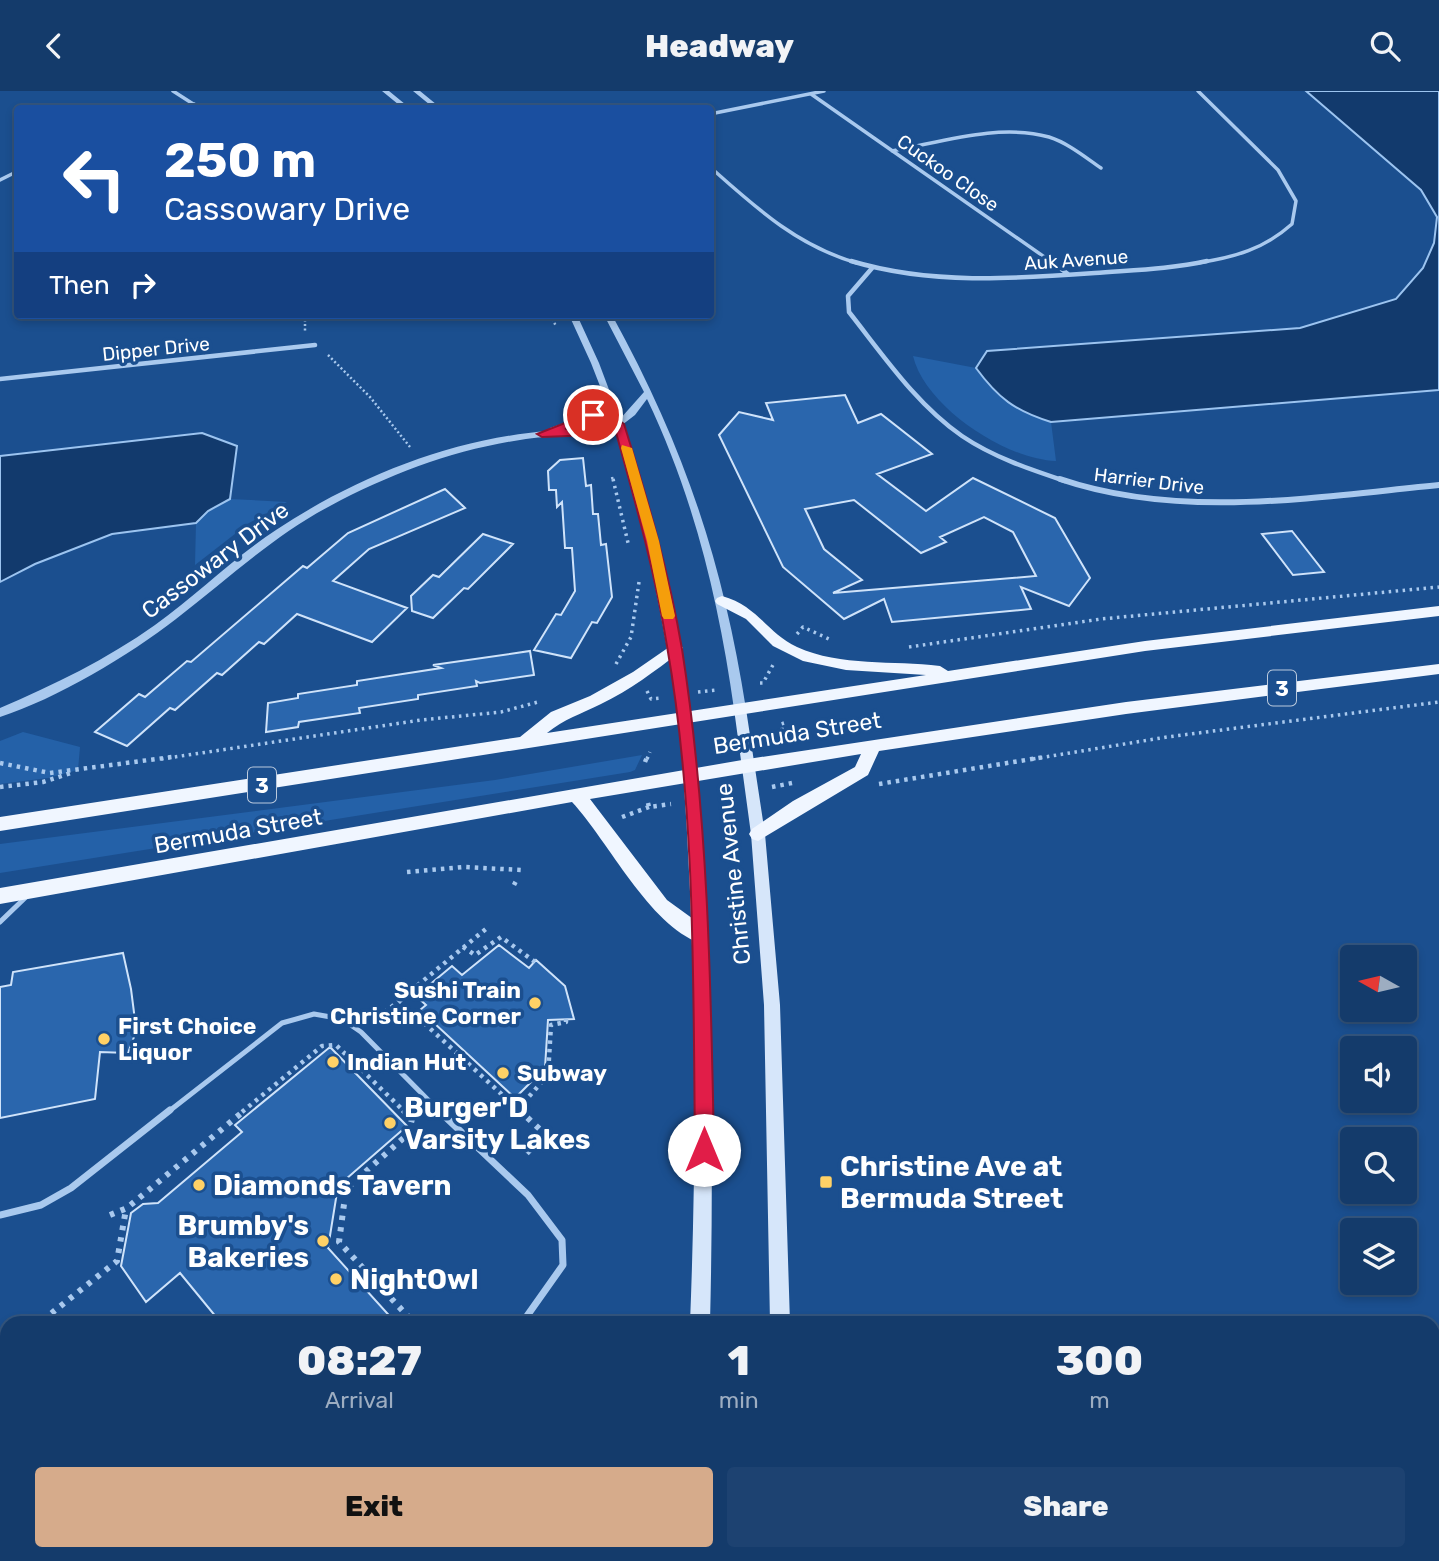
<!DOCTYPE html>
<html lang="en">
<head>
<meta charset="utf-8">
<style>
  :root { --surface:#143b6b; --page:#1d4271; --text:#f1f3f6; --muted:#9dadc1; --line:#33557e; --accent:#d6ab8b }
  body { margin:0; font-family:Rubik,sans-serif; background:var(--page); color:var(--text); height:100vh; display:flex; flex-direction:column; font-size:26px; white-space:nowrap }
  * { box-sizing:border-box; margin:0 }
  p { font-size:23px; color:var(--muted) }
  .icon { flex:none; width:38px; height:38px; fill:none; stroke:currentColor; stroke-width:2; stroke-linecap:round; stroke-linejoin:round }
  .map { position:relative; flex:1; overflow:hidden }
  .drawer { position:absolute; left:0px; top:1225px; width:1440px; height:245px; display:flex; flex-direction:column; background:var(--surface); border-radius:21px 21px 0 0; box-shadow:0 4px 10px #0003,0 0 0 2px var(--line) }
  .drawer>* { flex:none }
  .top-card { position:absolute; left:14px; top:14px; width:700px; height:214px; border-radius:7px; box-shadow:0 4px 10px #0003,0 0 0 2px var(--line); background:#1a4fa0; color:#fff; overflow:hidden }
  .needle { width:46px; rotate:278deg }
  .buttons { position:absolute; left:1340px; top:854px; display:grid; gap:14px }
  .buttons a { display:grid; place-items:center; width:77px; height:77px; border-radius:7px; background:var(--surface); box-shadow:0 4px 10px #0003,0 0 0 2px var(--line); font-size:35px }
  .pin { position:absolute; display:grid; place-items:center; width:60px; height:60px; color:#fff; margin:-30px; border:4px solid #fff; border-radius:50%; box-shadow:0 2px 7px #0007 }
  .me { position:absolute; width:77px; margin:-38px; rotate:0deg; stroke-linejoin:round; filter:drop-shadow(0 0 5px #0008) }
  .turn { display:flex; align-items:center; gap:24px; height:147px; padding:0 35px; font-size:32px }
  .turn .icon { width:91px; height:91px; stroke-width:2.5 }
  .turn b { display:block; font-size:49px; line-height:60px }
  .then { display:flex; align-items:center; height:66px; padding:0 35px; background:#0003; gap:14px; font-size:26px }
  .eta { display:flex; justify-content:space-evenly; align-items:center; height:119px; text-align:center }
  .eta b { font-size:42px; font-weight:800; line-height:49px }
  .primary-button { display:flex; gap:14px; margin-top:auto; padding:14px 35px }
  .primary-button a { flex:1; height:80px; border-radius:7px; background:var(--accent); color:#111; font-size:28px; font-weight:800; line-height:80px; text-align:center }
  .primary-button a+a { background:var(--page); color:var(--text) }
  header { display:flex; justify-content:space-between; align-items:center; height:91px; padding:0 35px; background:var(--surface); font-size:32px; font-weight:800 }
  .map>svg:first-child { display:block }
  .green { fill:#2461a8 }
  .water { fill:#123a6d; stroke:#9cc4f0; stroke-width:2 }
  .building { fill:#2a66ad; stroke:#cfe3fa; stroke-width:2; fill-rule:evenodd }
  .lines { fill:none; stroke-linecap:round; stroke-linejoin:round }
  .path-far3 { stroke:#a9c9ee; stroke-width:2.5; stroke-dasharray:2 2.5; stroke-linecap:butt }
  .path-far2 { stroke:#a9c9ee; stroke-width:3.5; stroke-dasharray:2.5 4.5; stroke-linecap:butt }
  .path-far1 { stroke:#a9c9ee; stroke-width:4.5; stroke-dasharray:3.5 5; stroke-linecap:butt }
  .path { stroke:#a9c9ee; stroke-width:6; stroke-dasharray:4.5 7; stroke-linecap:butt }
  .service-far1 { stroke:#a9c9ee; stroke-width:5 }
  .service { stroke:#a9c9ee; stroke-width:7 }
  .minor-far2 { stroke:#a9c9ee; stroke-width:3.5 }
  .minor-far1 { stroke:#a9c9ee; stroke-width:4.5 }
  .minor { stroke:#a9c9ee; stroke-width:6 }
  .tertiary { fill:#a9c9ee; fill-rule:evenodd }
  .secondary { fill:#d6e6fa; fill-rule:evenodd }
  .primary { fill:#f0f6ff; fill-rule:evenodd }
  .route { fill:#e11d48; stroke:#92132f; stroke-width:2 }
  .slow { fill:#f59e0b }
  .poi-dot { fill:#ffd166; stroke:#1b4f8f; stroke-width:2.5 }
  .labels { text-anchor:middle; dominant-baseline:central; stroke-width:7; stroke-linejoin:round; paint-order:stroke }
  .far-street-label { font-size:19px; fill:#fff; stroke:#1b4f8f }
  .shield { fill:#1b4f8f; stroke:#bbcadd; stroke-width:2 }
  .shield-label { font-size:21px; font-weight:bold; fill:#fff }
  .street-label { font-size:23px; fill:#fff; stroke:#1b4f8f }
  .poi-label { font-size:23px; font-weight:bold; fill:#fff; stroke:#1b4f8f; text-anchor:start }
  .near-poi-label { font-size:28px; font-weight:bold; fill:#fff; stroke:#1b4f8f; text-anchor:start }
</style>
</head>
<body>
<header><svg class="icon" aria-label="back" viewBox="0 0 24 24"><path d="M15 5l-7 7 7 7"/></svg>Headway<svg class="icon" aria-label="search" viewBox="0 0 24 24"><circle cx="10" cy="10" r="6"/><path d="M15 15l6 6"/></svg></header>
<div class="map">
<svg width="1439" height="1470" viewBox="0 0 1439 1470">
  <rect width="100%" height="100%" fill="#1b4f8f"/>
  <path class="green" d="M 913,265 L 976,277 C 994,302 1021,322 1051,331 L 1056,370 C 1007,369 925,316 913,265 Z
    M 230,408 L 287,411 L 249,432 L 195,474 L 196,432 L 208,420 Z
    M 23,641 L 80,656 L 78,679 L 48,687 L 0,693 L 0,650 Z
    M 642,664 L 635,679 L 630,681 L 0,782 L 0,753 L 495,689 Z"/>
  <path class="water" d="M 1306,0 L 1439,0 L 1439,299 L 1051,331 C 1015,320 998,307 976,277 L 987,260 L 1300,237 L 1396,208 L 1423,177 L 1434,152 L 1437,126 L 1421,99 Z
    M 202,342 L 237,355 L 230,408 L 208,420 L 196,432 L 112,443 L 35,473 L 0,491 L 0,365 Z"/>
  <path class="building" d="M 845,304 L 858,332 L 881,323 L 932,363 L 877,383 L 926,420 L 973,387 L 1055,427 L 1090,487 L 1069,515 L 1021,496 L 1031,518 L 892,531 L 884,508 L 844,528 L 783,476 L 719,344 L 739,321 L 773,329 L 766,312 ZM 854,409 L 921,462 L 946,451 L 940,446 L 984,426 L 1013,441 L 1036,485 L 833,502 L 862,489 L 824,458 L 805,418 Z
    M 583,367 L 586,395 L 591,394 L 593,423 L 598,423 L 601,454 L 606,453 L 612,506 L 597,532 L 592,531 L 571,567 L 534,559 L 556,523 L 561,524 L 575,500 L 572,457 L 565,457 L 562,411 L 557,416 L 556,399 L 549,399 L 548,380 L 560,369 Z
    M 445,398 L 465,417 L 369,458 L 333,490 L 407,517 L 372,551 L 297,523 L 264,553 L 259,551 L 222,584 L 217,582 L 175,619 L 170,617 L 127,655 L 95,641 L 139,603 L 145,606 L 187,570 L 191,571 L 303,475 L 307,477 L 348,442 Z
    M 1292,440 L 1324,481 L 1293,484 L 1262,443 Z
    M 483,443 L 513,453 L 468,498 L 464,497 L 433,527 L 412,520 L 411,505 L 433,484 L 439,486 Z
    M 530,560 L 534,584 L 480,592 L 476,590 L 477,595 L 418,604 L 418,608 L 359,617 L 360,622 L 299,631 L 298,636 L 266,641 L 268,612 L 298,607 L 298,603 L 357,594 L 357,590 L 441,577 L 433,574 Z
    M 499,854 L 529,877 L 536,869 L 565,895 L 574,928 L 548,929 L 545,977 L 515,1007 L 420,919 L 426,914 L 416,905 L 452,875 L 462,884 Z
    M 123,862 L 131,898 L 136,937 L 134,946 L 128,962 L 100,961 L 95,1008 L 0,1027 L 0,896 L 11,894 L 13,881 Z
    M 330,956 L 407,1035 L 338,1095 L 328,1157 L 396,1232 L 221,1232 L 180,1182 L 146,1211 L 121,1175 L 131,1122 L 143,1113 L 158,1112 L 242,1041 L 235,1034 Z"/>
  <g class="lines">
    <path class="path-far3" d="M 634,14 L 638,18
      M 305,224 L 305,241
      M 550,224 L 556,235
      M 328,264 L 370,306 L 410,356
      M 612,386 L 613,390"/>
    <path class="path-far2" d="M 613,388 L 629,456
      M 797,543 L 803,536 L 831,549
      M 909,556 L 1101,528 L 1439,496
      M 616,573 L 631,546 L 639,491
      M 760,592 L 763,592 L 774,572
      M 647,600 L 651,608 L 661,607
      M 698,601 L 717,599
      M 784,632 L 781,633 L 784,649
      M 161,668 L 421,629 L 501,621 L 538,611
      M 647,668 L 650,661
      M 1033,668 L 1167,646 L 1439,611"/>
    <path class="path-far1" d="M 645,671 L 647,666
      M 0,672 L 50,682 L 172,666
      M 879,693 L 1044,666
      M 0,696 L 43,691 L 71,682
      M 772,696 L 792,692
      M 648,712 L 649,716 L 671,713
      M 622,726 L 649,716
      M 407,781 L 464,776 L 521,779
      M 514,794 L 517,788
      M 463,856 L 475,864 L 501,846 L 535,871
      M 399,909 L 521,1021
      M 378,927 L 487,837
      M 518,1018 L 548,984 L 551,934 L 566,931 L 566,928
      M 242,1021 L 322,955 L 336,954 L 405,1021"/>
    <path class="path" d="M 403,1019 L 412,1028 L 408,1043 L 346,1098 L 339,1151 L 414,1232
      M 519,1019 L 545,1043 L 522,1067
      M 110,1124 L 127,1117 L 245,1019
      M 47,1232 L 48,1225 L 117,1170 L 126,1118
      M 0,1349 L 7,1343
      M 125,1470 L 128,1463"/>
    <path class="service-far1" d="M 0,831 L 28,804
      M 168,1021 L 282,932 L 314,923 L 342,928 L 361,941 L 440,1021"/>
    <path class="service" d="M 438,1019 L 528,1104 L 562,1149 L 563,1174 L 522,1232
      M 0,1124 L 41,1114 L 71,1097 L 170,1019
      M 303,1470 L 310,1463"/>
    <path class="minor-far2" d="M 173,0 L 201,18
      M 811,3 L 1053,172
      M 174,18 L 194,13
      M 710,23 L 824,0
      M 892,60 C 942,51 999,32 1049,46 C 1068,52 1085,66 1101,77
      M 710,76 C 755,116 797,155 857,172
      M 0,89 L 18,80
      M 1198,172 C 1235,166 1264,158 1292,133 L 1296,110 L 1278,79 L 1198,0"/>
    <path class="minor-far1" d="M 851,170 C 931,194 1013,188 1095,182 C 1133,179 1171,178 1207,170
      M 1050,170 L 1068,183
      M 873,176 L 848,205 L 849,221 C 883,264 916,313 962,345 C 993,366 1029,378 1065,390
      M 0,288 L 315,254"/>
    <path class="minor" d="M 1060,388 C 1180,429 1316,406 1439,394"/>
    <path class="tertiary" d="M 382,0 L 389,0 L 411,18 L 404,18 Z
      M 413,0 L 420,0 L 442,18 L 435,18 Z
      M 569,224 L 577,224 L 599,272 L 620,328 L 644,301 L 604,224 L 612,224 C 684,355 723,471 746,618 L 744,621 L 740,622 L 734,618 C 719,511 694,406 647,308 L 635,324 L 622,334 C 654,430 673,529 691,628 L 689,631 L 685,632 L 679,628 C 663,530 645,432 615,337 C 585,348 552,343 520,349 C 454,359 390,383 330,415 C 273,445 227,489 176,528 C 130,564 56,608 0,626 L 0,617 C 54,594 107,568 155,534 C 197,504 233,467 276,439 C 356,386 453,347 549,340 L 550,337 L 587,324 L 607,313 L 591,272 ZM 609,319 L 613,331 C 596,339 579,339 561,339 L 593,328 Z"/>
    <path class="secondary" d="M 740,613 L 746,618 L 765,743 L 780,914 L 790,1232 L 770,1232 L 764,914 L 751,743 L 734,618 Z
      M 685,623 L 691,628 C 710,829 715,1030 710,1232 L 690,1232 C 698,1030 696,829 679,628 Z
      M 675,1463 L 697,1463 L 696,1470 L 674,1470 Z
      M 766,1463 L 788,1463 L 791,1470 L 769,1470 Z"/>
    <path class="primary" d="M 722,505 C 758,515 767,542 797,556 C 841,576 893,569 940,575 L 948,580 L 1145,550 L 1439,515 L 1439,525 L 1145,560 L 0,740 L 0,726 L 520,646 L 551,621 L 590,605 L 633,581 L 675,552 L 680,553 L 683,557 L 680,561 C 655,580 630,599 601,613 C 581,623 564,628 547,642 L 926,584 L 846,579 L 803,570 L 773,555 L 746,528 L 717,513 L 715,510 L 717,507 Z
      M 1439,573 L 1439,583 L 1126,623 L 879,660 L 868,684 L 758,750 L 752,748 L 749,743 L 752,738 L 793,710 L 855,676 L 861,663 L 590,708 L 667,809 L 707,838 L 709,844 L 707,850 L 700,852 C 649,834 609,751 572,711 L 0,813 L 0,797 L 748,668 L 1126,611 Z"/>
  </g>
  <path class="route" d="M 593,321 L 598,324 L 597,327 L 565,338 L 593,337 L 619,329 L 624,333 C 647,407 669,481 682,558 C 708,724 711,892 714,1059 L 711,1066 L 704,1069 L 697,1066 L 695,1059 C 693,892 696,720 667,555 C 655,481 635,410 615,338 L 594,344 L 542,346 L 537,343 Z"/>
  <path class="slow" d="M 622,354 L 632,357 L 659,450 L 675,525 L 673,528 L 664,528 L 662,525 L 647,450 L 621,357 Z"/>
  <g class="poi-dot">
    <circle cx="535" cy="912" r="7"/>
    <circle cx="104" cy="948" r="7"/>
    <circle cx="333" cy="971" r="7"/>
    <circle cx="503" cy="982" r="7"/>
    <circle cx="390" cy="1032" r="7"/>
    <rect x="819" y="1084" width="14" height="14" rx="3.5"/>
    <circle cx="199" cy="1094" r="7"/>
    <circle cx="323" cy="1150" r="7"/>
    <circle cx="336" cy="1188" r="7"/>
  </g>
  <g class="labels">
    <g class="far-street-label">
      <text transform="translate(948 82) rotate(35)">Cuckoo Close</text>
      <text transform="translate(1076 169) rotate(-4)">Auk Avenue</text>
      <text transform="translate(156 258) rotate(-6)">Dipper Drive</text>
      <text transform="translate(1149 390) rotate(7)">Harrier Drive</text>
    </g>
    <g class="shield">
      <rect x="1268" y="579.5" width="28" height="35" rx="5"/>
      <rect x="248" y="676.5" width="28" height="35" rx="5"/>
    </g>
    <g class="shield-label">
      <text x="1282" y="597">3</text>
      <text x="262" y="694">3</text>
    </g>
    <g class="street-label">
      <text transform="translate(215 469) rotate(-37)">Cassowary Drive</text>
      <text transform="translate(797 642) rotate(-9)">Bermuda Street</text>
      <text transform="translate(238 740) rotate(-10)">Bermuda Street</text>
      <text transform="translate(733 783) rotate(-96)">Christine Avenue</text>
    </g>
    <g class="poi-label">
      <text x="521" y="899" text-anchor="end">Sushi Train<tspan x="521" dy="26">Christine Corner</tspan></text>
      <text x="118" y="935">First Choice<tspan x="118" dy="26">Liquor</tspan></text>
      <text x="347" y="971">Indian Hut</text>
      <text x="517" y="982">Subway</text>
    </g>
    <g class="near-poi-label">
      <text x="404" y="1016">Burger'D<tspan x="404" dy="32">Varsity Lakes</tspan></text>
      <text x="840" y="1075">Christine Ave at<tspan x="840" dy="32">Bermuda Street</tspan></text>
      <text x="213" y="1094">Diamonds Tavern</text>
      <text x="309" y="1134" text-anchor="end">Brumby's<tspan x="309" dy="32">Bakeries</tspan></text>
      <text x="350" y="1188">NightOwl</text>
    </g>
  </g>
</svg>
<div class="buttons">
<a><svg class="needle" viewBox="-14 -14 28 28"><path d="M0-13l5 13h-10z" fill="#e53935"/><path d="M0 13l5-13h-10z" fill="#9dadc1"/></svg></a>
<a><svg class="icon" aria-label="sound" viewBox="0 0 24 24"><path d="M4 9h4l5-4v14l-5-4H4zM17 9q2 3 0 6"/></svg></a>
<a><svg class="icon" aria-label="search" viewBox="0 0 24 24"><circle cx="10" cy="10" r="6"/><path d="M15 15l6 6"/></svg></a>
<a><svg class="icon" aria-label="layers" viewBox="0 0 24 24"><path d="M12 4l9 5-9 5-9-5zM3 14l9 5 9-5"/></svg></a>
</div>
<div class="pin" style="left:593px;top:324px;background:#d93025"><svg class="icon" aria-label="arrive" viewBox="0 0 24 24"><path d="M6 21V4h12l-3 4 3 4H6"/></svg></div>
<svg class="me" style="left:704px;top:1059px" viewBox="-20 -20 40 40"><circle r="19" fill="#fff"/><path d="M0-13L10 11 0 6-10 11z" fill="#e11d48"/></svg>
<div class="top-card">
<div class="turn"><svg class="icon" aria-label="left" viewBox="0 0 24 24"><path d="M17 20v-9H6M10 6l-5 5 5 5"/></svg><div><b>250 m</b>Cassowary Drive</div></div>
<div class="then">Then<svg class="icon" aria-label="right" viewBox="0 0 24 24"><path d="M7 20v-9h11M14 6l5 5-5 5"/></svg></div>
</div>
<section class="drawer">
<div class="eta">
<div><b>08:27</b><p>Arrival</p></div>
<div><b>1</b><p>min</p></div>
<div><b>300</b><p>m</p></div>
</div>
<div class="primary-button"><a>Exit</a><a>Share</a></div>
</section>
</div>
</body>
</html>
